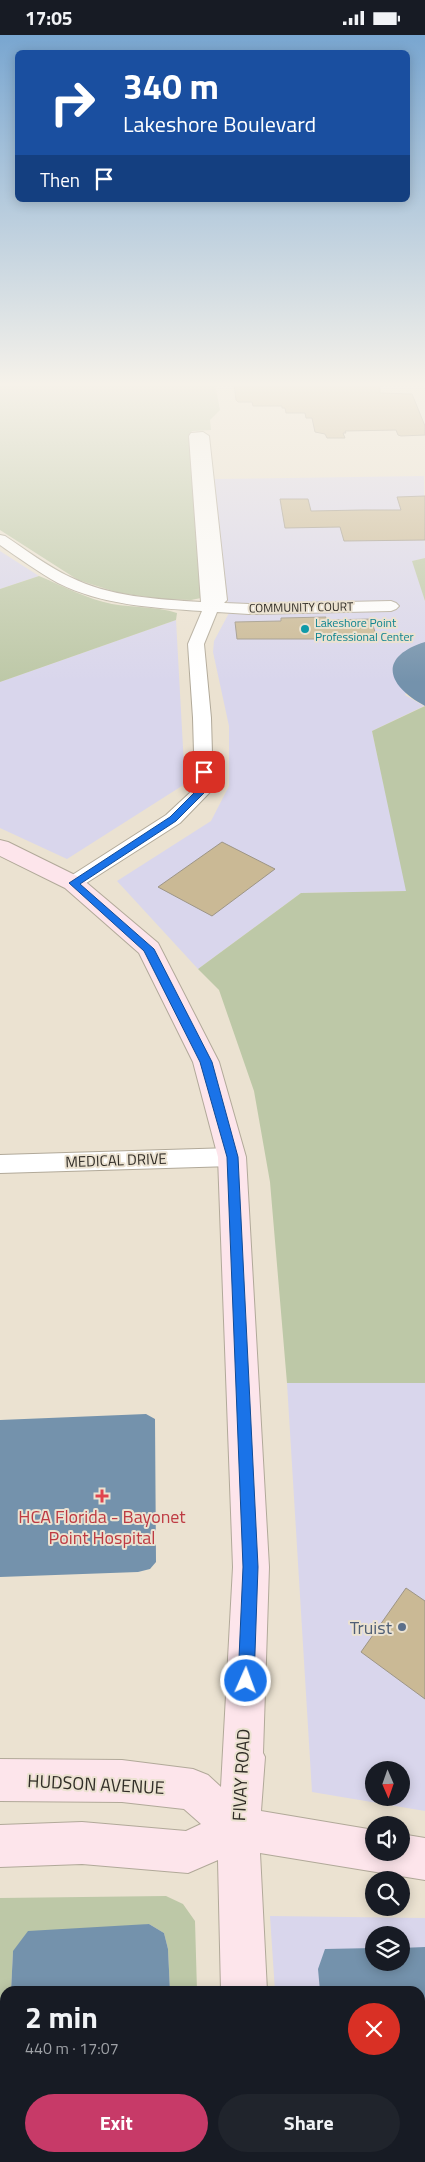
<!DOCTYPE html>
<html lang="en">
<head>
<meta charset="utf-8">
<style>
  :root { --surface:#171b24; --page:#20242c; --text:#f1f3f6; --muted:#9ea1a6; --accent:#c73a68 }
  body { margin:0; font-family:"Titillium Web",sans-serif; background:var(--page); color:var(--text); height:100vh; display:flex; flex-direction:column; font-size:19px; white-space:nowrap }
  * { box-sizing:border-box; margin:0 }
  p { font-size:16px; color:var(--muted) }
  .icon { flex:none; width:28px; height:28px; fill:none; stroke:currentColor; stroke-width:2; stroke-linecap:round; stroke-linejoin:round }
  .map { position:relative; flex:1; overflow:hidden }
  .drawer { position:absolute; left:0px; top:1951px; width:425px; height:176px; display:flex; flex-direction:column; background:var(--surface); border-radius:15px 15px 0 0; box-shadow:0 2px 12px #0003 }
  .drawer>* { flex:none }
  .top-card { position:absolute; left:15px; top:15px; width:395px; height:152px; border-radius:8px; box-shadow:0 2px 12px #0003; background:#1a4fa0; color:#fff; overflow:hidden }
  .needle { width:32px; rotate:178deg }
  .tools { position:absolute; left:365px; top:1726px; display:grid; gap:10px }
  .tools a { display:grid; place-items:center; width:45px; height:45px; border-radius:50%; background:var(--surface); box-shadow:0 2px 12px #0003; font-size:25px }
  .pin { position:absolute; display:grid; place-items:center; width:42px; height:42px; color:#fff; margin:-21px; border-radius:10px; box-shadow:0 2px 8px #0006 }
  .me { position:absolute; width:55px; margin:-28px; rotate:2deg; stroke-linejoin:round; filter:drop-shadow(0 0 4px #0008) }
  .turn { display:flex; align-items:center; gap:18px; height:105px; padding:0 25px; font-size:22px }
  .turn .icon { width:65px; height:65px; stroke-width:2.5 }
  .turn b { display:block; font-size:35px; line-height:42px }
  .then { display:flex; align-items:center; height:48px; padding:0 25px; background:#0003; gap:10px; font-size:19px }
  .round { display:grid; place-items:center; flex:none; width:52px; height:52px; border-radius:26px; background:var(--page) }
  .overview { display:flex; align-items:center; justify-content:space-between; height:85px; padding:0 25px }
  h1 { font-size:30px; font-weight:700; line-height:38px }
  .action { display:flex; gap:10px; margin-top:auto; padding:10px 25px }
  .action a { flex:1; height:58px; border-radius:30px; background:var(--accent); color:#fff; font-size:20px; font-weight:700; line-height:58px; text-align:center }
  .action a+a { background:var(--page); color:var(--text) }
  .status { display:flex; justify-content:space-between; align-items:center; height:35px; padding:0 25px; background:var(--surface); direction:ltr }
  .status svg { height:14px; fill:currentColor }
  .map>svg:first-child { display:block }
  .commercial { fill:#d9d6ec; fill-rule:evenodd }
  .green { fill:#bdc8a7 }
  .water { fill:#7492ac }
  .building { fill:#cab995; stroke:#9d9586 }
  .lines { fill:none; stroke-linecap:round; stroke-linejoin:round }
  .street-casing { stroke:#b1a999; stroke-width:2 }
  .secondary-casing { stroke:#b1a999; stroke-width:2 }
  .street { fill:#fff; fill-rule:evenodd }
  .secondary { fill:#fde5eb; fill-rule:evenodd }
  .route { fill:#1a73e8; stroke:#114b97 }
  .culture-dot { fill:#0f9aa8; stroke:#ebe2d1; stroke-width:2 }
  .health-dot { fill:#e0444e; stroke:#ebe2d1; stroke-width:2 }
  .service-dot { fill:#5c6f8a; stroke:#ebe2d1; stroke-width:2 }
  .labels { text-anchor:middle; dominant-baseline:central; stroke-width:4; stroke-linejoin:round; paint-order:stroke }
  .far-street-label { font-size:12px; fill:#312d27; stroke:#ebe2d1 }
  .far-culture-label { font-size:12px; fill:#0d838f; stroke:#ebe2d1; text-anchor:start }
  .street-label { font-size:15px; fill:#312d27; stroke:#ebe2d1 }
  .near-health-label { font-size:18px; fill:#be3a42; stroke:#ebe2d1 }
  .near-service-label { font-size:18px; fill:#4e5e75; stroke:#ebe2d1; text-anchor:end }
  .near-street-label { font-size:18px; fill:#312d27; stroke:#ebe2d1 }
</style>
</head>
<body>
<div class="status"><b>17:05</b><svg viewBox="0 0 49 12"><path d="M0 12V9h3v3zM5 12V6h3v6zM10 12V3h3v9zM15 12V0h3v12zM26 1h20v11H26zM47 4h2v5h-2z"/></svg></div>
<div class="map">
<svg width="425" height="2127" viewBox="0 0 425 2127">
  <rect width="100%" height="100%" fill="#ebe2d1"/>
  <path class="commercial" d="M 424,441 L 425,523 L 413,526 L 425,566 L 425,607 L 405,660 L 424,671 L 372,696 L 407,856 L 301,858 L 198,934 L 117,846 L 211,786 L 229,751 L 229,691 L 213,617 L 214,606 L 229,578 L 212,444 Z
    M 0,516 L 39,541 L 0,554 Z
    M 176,585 L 185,749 L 67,824 L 0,793 L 0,647 Z
    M 287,1348 L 425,1348 L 425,1776 L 312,1757 ZM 374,1735 L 401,1735 L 401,1762 L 374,1762 Z
    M 270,1881 L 425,1883 L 425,2127 L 284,2127 L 284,2123 L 420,2122 L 420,1956 L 275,1956 ZM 374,1900 L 401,1900 L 401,1928 L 374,1928 Z"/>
  <path class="green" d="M 0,349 L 215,349 L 220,375 L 210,385 L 211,395 L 192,396 L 190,399 L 201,563 L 191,565 L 162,564 L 119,558 L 78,545 L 0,495 Z
    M 425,523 L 425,566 L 412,526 Z
    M 39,541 C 63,551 87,564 112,569 C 134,573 156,571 177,578 L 176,585 L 0,647 L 0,554 Z
    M 425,671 L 425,1348 L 287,1348 L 270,1147 L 254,1056 L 219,955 L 198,934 L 301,858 L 406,856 L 372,696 Z
    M 166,1861 L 183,1869 L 195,1886 L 197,1956 L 170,1956 L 168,1914 L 164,1898 L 149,1889 L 13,1916 L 11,1956 L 5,1956 L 5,2050 L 0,2127 L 0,1863 Z"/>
  <path class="water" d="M 425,607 L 425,671 C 387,651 377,622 425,607 Z
    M 146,1379 L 155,1384 L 156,1527 L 150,1534 L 138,1537 L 0,1542 L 0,1385 Z
    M 149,1889 L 164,1898 L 168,1914 L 170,1956 L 11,1956 L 13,1916 L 28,1896 Z
    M 425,1912 L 425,2118 L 420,2118 L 420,1956 L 320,1956 L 318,1934 L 325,1914 L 374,1913 L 374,1928 L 401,1928 L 401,1913 Z
    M 5,2050 L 5,2122 L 174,2122 L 174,2127 L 0,2127 Z"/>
  <path class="building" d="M 234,349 L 380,349 L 380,358 L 412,359 L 425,391 L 425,400 L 401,401 L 398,400 L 396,395 L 345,396 L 346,398 L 343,398 L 345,403 L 327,403 L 325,399 L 315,397 L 312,383 L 306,383 L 305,378 L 286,378 L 285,373 L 282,373 L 282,371 L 253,371 L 252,367 L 238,367 L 236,365 Z
    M 425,461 L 425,505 L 344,506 L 340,492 L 285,493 L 280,464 L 308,464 L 311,476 L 363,475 L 401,475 L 397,462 Z
    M 326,582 L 327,585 L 371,584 L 376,600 L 330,601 L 331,604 L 237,604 L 235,587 L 281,586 L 281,583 Z
    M 222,807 L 275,834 L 212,881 L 158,852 Z
    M 406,1553 L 425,1566 L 425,1664 L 361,1617 Z"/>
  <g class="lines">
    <g class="street-casing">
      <path id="street" d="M 203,397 L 209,401 L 227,565 L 224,568 L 249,569 L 391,566 L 396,568 L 399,571 L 396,574 L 391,576 L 249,579 L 217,577 L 204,609 L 211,683 L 213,754 L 180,788 L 80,852 L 73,854 L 66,852 L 63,848 L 66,844 L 166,780 L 195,753 L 193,683 L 188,609 L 202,576 C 153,573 102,570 58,548 C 38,537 19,523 0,510 L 0,500 L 5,501 C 26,515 47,531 70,542 C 110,562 156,564 201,567 L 189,401 L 191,398 Z
        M 232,1113 L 241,1115 L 244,1122 L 241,1129 L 232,1131 L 0,1138 L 0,1120 Z"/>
    </g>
    <g class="secondary-casing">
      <path id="secondary" d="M 0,805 L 8,807 L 81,843 L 158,908 L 219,1027 L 246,1122 L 269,1532 L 263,1718 L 265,1722 L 261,1776 L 374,1795 L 374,1818 L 401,1818 L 401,1799 L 425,1803 L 425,1845 L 260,1818 L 267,1956 L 221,1956 L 218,1825 L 188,1838 L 82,1829 L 0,1832 L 0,1790 L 82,1787 L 186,1796 L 201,1789 L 184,1774 L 122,1767 L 0,1766 L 0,1724 L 122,1725 L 193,1734 L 208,1740 L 221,1752 L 233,1532 L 218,1122 L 193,1027 L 139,918 L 65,853 L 0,821 Z
        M 227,2122 L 275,2122 L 275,2127 L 227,2127 Z"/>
    </g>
    <use href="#street" class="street"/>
    <use href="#secondary" class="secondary"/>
  </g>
  <linearGradient id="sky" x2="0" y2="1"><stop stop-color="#79a6d0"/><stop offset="0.54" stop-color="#f6f2ea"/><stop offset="1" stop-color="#f6f2ea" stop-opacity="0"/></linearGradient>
  <rect width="425" height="647" fill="url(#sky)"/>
  <path class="route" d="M 201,735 L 208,737 L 208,754 L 176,786 L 80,849 L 154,914 L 212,1027 L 238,1122 L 258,1532 L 254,1646 L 252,1651 L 246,1654 L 240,1651 L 238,1646 L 243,1532 L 227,1122 L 200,1027 L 144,916 L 69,848 L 170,782 L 199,753 Z"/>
  <circle class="culture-dot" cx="305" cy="594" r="5"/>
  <path class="health-dot" d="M99.5 1453.5h5v5h5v5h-5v5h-5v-5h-5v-5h5z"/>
  <circle class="service-dot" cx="402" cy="1592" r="5"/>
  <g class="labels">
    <g class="far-street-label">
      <text transform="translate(301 572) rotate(-1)">COMMUNITY COURT</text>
    </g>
    <g class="far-culture-label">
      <text x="315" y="587">Lakeshore Point<tspan x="315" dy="14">Professional Center</tspan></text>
    </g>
    <g class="street-label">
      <text transform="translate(116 1125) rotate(-2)">MEDICAL DRIVE</text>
    </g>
    <g class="near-health-label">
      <text x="102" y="1481">HCA Florida - Bayonet<tspan x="102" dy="21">Point Hospital</tspan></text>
    </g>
    <g class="near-service-label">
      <text x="392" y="1592">Truist</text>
    </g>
    <g class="near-street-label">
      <text transform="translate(241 1740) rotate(-87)">FIVAY ROAD</text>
      <text transform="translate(96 1749) rotate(3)">HUDSON AVENUE</text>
    </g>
  </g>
</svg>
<div class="tools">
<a><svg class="needle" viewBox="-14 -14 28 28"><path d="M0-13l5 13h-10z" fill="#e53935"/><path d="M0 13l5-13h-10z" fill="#9ea1a6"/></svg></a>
<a><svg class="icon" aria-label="sound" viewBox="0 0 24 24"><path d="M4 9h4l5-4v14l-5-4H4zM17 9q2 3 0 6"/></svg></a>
<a><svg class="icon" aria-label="search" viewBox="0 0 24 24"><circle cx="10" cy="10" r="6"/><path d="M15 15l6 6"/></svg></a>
<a><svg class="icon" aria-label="layers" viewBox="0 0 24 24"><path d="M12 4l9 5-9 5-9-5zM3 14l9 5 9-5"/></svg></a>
</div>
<div class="pin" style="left:204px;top:737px;background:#d93025"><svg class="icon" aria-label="arrive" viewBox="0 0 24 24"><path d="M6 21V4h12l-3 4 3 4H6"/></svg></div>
<svg class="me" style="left:246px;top:1646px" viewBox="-20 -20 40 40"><circle r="17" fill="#1a73e8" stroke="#fff" stroke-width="3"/><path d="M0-11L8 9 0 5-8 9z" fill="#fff"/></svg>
<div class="top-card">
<div class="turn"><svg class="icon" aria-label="right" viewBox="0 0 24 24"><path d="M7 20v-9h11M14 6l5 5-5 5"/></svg><div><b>340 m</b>Lakeshore Boulevard</div></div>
<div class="then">Then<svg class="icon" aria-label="arrive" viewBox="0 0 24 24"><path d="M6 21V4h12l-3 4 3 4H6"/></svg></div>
</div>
<section class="drawer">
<div class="overview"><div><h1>2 min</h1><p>440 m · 17:07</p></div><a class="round" style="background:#d93025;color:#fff"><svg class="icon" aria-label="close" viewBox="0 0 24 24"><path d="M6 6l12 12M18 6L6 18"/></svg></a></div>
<div class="action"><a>Exit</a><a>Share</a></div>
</section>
</div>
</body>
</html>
